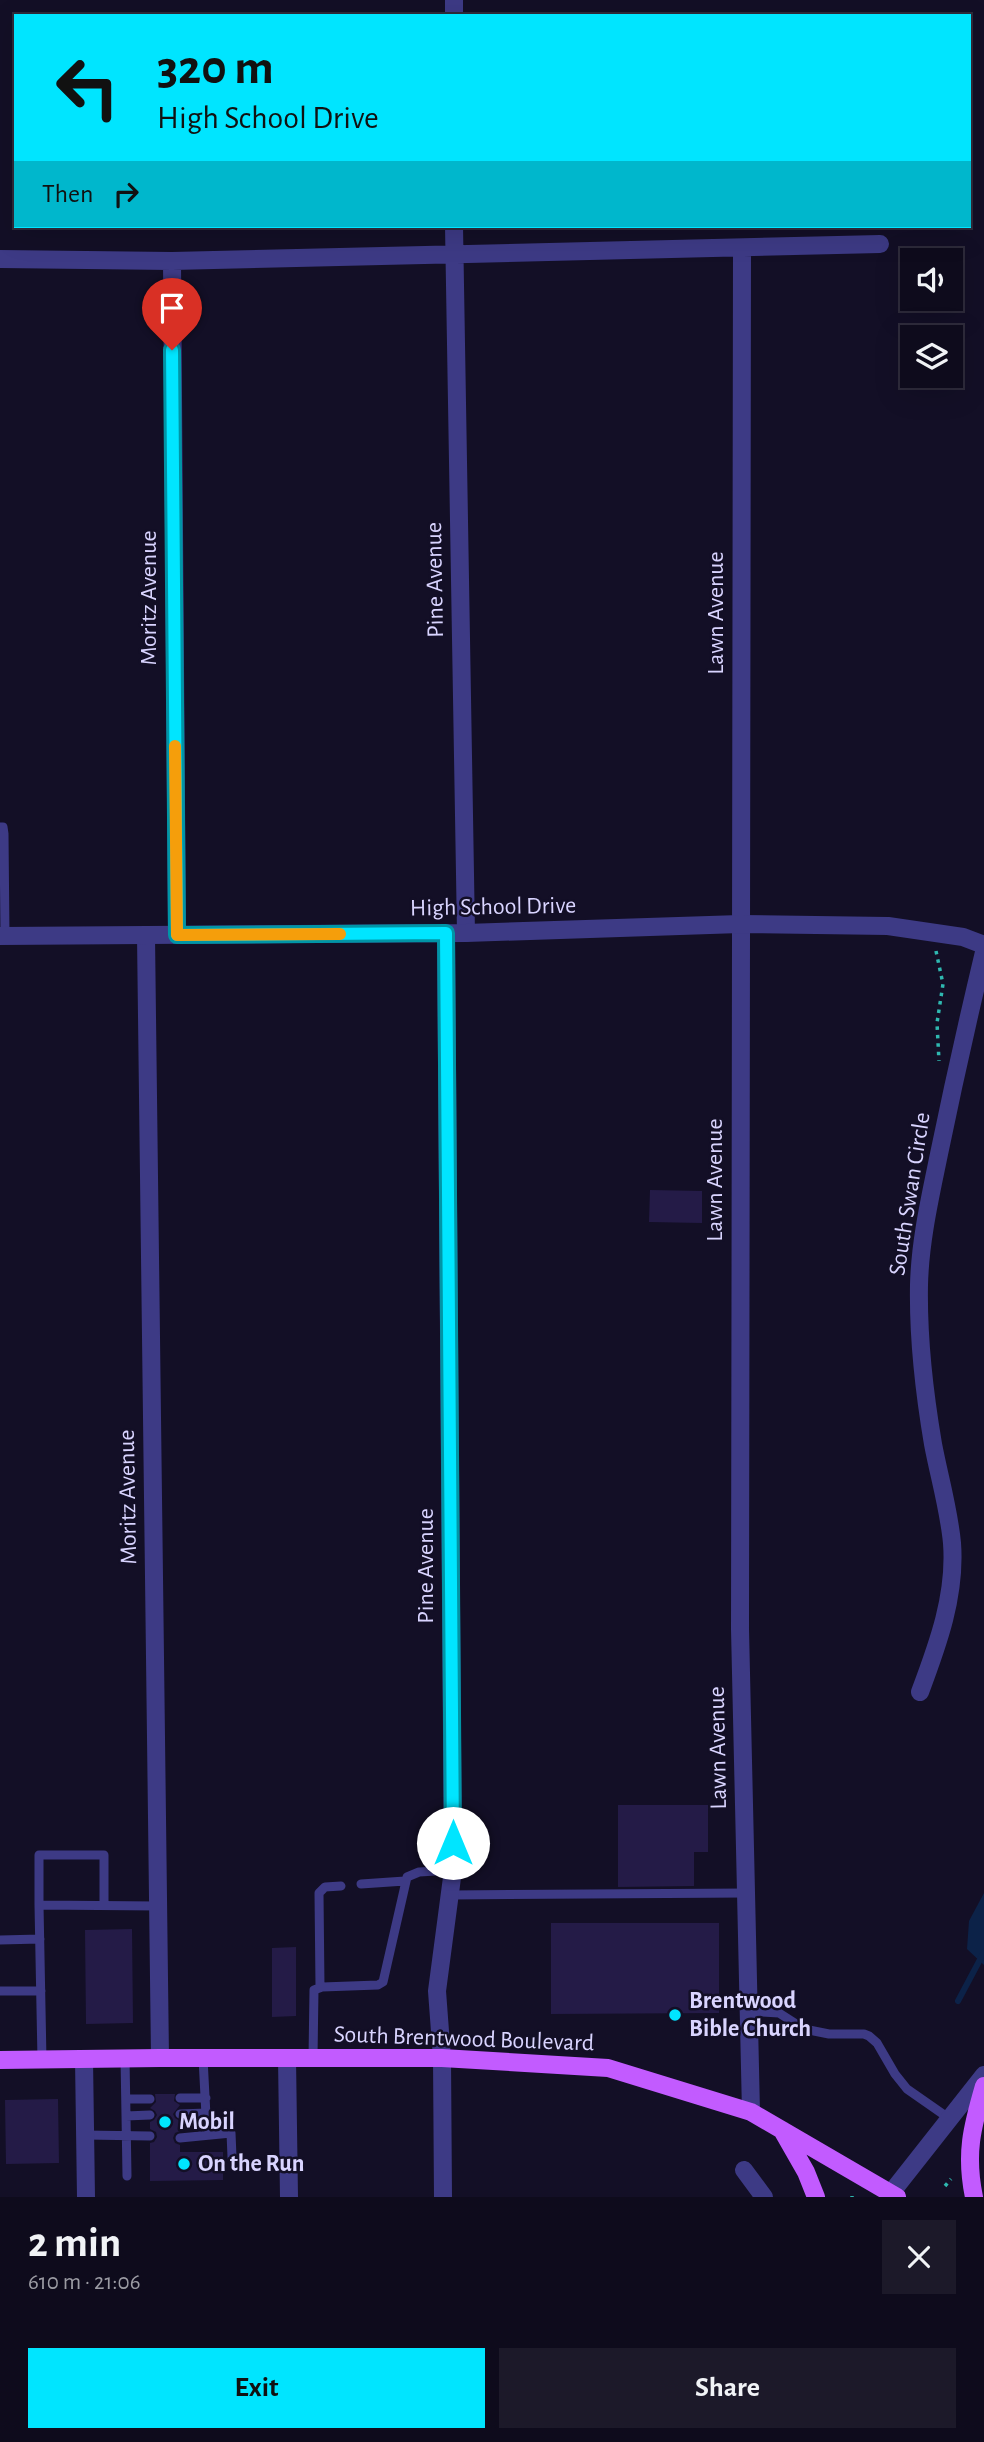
<!DOCTYPE html>
<html lang="en">
<head>
<meta charset="utf-8">
<style>
  :root { --surface:#0e0b1c; --page:#1c1929; --text:#f1f3f6; --muted:#9b9ba3; --line:#2e2b3b; --accent:#00e5ff }
  body { margin:0; font-family:"Alegreya Sans",sans-serif; background:var(--page); color:var(--text); height:100vh; display:flex; flex-direction:column; font-size:26px; white-space:nowrap }
  * { box-sizing:border-box; margin:0 }
  p { font-size:23px; color:var(--muted) }
  .icon { flex:none; width:38px; height:38px; fill:none; stroke:currentColor; stroke-width:2; stroke-linecap:round; stroke-linejoin:round }
  .map { position:relative; height:2197px; overflow:hidden }
  .side { display:flex; flex-direction:column; background:var(--surface); flex:1 }
  .side>* { flex:none }
  .banner { position:absolute; left:14px; top:14px; width:957px; height:214px; border-radius:0px; box-shadow:0 7px 28px #0002,0 0 0 2px var(--line); background:#00e5ff; color:#111; overflow:hidden }
  .fabs { position:absolute; left:900px; top:248px; display:grid; gap:14px }
  .fabs a { display:grid; place-items:center; width:63px; height:63px; border-radius:0px; background:var(--surface); box-shadow:0 7px 28px #0002,0 0 0 2px var(--line); font-size:35px }
  .pin { position:absolute; display:grid; place-items:center; width:60px; height:60px; color:#fff; margin:-72px -30px; border-radius:50% 50% 50% 0; rotate:-45deg; box-shadow:0 0 7px #0007 }
  .pin .icon { rotate:45deg }
  .me { position:absolute; width:77px; margin:-38px; rotate:0deg; stroke-linejoin:round; filter:drop-shadow(0 0 5px #0008) }
  .turn { display:flex; align-items:center; gap:24px; height:147px; padding:0 28px; font-size:32px }
  .turn .icon { width:91px; height:91px; stroke-width:2.5 }
  .turn b { display:block; font-size:49px; line-height:60px }
  .then { display:flex; align-items:center; height:66px; padding:0 28px; background:#0003; gap:14px; font-size:26px }
  .round { display:grid; place-items:center; flex:none; width:74px; height:74px; border-radius:0px; background:var(--page) }
  .summary { display:flex; align-items:center; justify-content:space-between; height:119px; padding:0 28px }
  h1 { font-size:42px; font-weight:700; line-height:52px }
  .primary-button { display:flex; gap:14px; margin-top:auto; padding:14px 28px }
  .primary-button a { flex:1; height:80px; border-radius:0px; background:var(--accent); color:#111; font-size:28px; font-weight:700; line-height:80px; text-align:center }
  .primary-button a+a { background:var(--page); color:var(--text) }
  .map>svg:first-child { display:block }
  .water { fill:#0c2248 }
  .lines { fill:none; stroke-linecap:round; stroke-linejoin:round }
  .stream { stroke:#0c2248; stroke-width:6 }
  .building { fill:#241b47 }
  .path { stroke:#2fb8b0; stroke-width:3.5; stroke-dasharray:3.5 5; stroke-linecap:butt }
  .service { stroke:#3d3a85; stroke-width:9 }
  .minor { stroke:#3d3a85; stroke-width:18 }
  .tertiary { stroke:#3d3a85; stroke-width:18 }
  .primary { stroke:#c25bff; stroke-width:18 }
  .route-casing { stroke:#0095a6; stroke-width:18 }
  .route { stroke:#00e5ff; stroke-width:12 }
  .slow { stroke:#f59e0b; stroke-width:12 }
  .poi-dot { fill:#00e5ff; stroke:#130f26; stroke-width:2.5 }
  .labels { text-anchor:middle; dominant-baseline:central; stroke-width:5; stroke-linejoin:round; paint-order:stroke }
  .street-label { font-size:24px; fill:#d9d4ff; stroke:#130f26 }
  .poi-label { font-size:24px; font-weight:bold; fill:#d9d4ff; stroke:#130f26; text-anchor:start }
</style>
</head>
<body>
<div class="map">
<svg width="984" height="2197" viewBox="0 0 984 2197">
  <rect width="100%" height="100%" fill="#130f26"/>
  <path class="water" d="M 984,1893 L 984,1965 L 967,1949 L 969,1921 Z"/>
  <g class="lines">
    <path class="stream" d="M 958,2001 L 984,1952"/>
  </g>
  <path class="building" d="M 650,1190 L 702,1191 L 702,1223 L 649,1222 Z
    M 618,1805 L 708,1805 L 708,1852 L 694,1852 L 694,1886 L 618,1887 Z
    M 551,1923 L 719,1923 L 719,2013 L 551,2014 Z
    M 132,1929 L 133,2023 L 86,2024 L 85,1930 Z
    M 296,1947 L 296,2016 L 272,2017 L 272,1948 Z
    M 155,2094 L 175,2094 L 174,2101 L 180,2105 L 173,2114 L 175,2118 L 180,2121 L 180,2131 L 175,2133 L 173,2138 L 175,2143 L 180,2145 L 180,2152 L 223,2152 L 223,2180 L 150,2181 L 150,2143 L 154,2142 L 157,2137 L 156,2132 L 150,2129 L 150,2122 L 154,2120 L 157,2115 L 155,2111 L 150,2108 L 156,2102 Z
    M 58,2099 L 59,2163 L 6,2164 L 5,2100 Z"/>
  <g class="lines">
    <path class="path" d="M 936,951 L 943,984 L 937,1023 L 939,1061
      M 945,2186 L 951,2179
      M 852,2197 L 852,2196"/>
    <path class="service" d="M 0,827 L 3,827 L 4,834 L 5,936
      M 361,1884 L 405,1881
      M 451,1895 L 746,1893
      M 39,1905 L 39,1855 L 104,1855 L 104,1905
      M 0,1940 L 40,1939
      M 320,1987 L 319,1893 L 325,1887 L 341,1886
      M 0,1991 L 41,1991
      M 749,2011 L 779,2013 L 804,2029 L 829,2034 L 864,2034 L 869,2036 L 877,2043 L 895,2074 L 907,2089 L 950,2119
      M 125,2058 L 126,2116
      M 203,2058 L 207,2135
      M 313,2058 L 314,1990 L 322,1987 L 378,1985 L 383,1982 L 407,1877 L 419,1872 L 453,1870
      M 42,2060 L 39,1905 L 158,1906
      M 180,2098 L 206,2098
      M 126,2099 L 150,2099
      M 180,2114 L 206,2113
      M 85,2135 L 150,2136
      M 180,2138 L 231,2133 L 232,2157
      M 127,2176 L 126,2116 L 150,2115"/>
    <path class="minor" d="M 454,0 L 454,16
      M 454,226 L 466,933
      M 742,248 L 740,1629 L 751,2112
      M 0,259 L 172,261 L 880,244
      M 172,261 L 177,935
      M 146,936 L 160,2058
      M 920,1692 C 938,1644 956,1595 952,1543 C 949,1510 939,1476 933,1444 C 924,1391 918,1339 919,1285 C 920,1241 930,1198 939,1154 C 953,1086 968,1019 984,952
      M 287,2058 L 289,2197
      M 84,2059 L 86,2197
      M 744,2170 L 764,2197
      M 891,2193 L 984,2075
      M 443,2197 L 442,2058 L 437,1991 L 453,1870 L 446,933"/>
    <path class="tertiary" d="M 0,936 L 466,933 L 740,924 L 888,926 L 963,937 L 984,945"/>
    <path class="primary" d="M 0,2060 L 160,2058 L 442,2058 L 608,2068 L 751,2112 L 897,2197
      M 782,2130 L 806,2172 L 816,2197
      M 974,2197 C 965,2154 972,2127 984,2086"/>
  </g>
  <g class="lines">
    <g class="route-casing">
      <path id="route" d="M 172,350 L 177,935 L 446,933 L 453,1843"/>
    </g>
    <use href="#route" class="route"/>
    <path class="slow" d="M 175,746 L 177,935 L 340,934"/>
  </g>
  <g class="poi-dot">
    <circle cx="675" cy="2015" r="7"/>
    <circle cx="165" cy="2122" r="7"/>
    <circle cx="184" cy="2164" r="7"/>
  </g>
  <g class="labels">
    <g class="street-label">
      <text transform="translate(435 580) rotate(-91)">Pine Avenue</text>
      <text transform="translate(149 598) rotate(-90)">Moritz Avenue</text>
      <text transform="translate(716 613) rotate(-90)">Lawn Avenue</text>
      <text transform="translate(493 907) rotate(-1)">High School Drive</text>
      <text transform="translate(715 1180) rotate(-90)">Lawn Avenue</text>
      <text transform="translate(910 1194) rotate(-81)">South Swan Circle</text>
      <text transform="translate(128 1497) rotate(-91)">Moritz Avenue</text>
      <text transform="translate(426 1566) rotate(-90)">Pine Avenue</text>
      <text transform="translate(718 1748) rotate(-91)">Lawn Avenue</text>
      <text transform="translate(464 2039) rotate(2)">South Brentwood Boulevard</text>
    </g>
    <g class="poi-label">
      <text x="689" y="2001">Brentwood<tspan x="689" dy="28">Bible Church</tspan></text>
      <text x="179" y="2122">Mobil</text>
      <text x="198" y="2164">On the Run</text>
    </g>
  </g>
</svg>
<div class="fabs">
<a><svg class="icon" aria-label="sound" viewBox="0 0 24 24"><path d="M4 9h4l5-4v14l-5-4H4zM17 9q2 3 0 6"/></svg></a>
<a><svg class="icon" aria-label="layers" viewBox="0 0 24 24"><path d="M12 4l9 5-9 5-9-5zM3 14l9 5 9-5"/></svg></a>
</div>
<div class="pin" style="left:172px;top:350px;background:#d93025"><svg class="icon" aria-label="arrive" viewBox="0 0 24 24"><path d="M6 21V4h12l-3 4 3 4H6"/></svg></div>
<svg class="me" style="left:453px;top:1843px" viewBox="-20 -20 40 40"><circle r="19" fill="#fff"/><path d="M0-13L10 11 0 6-10 11z" fill="#00e5ff"/></svg>
<div class="banner">
<div class="turn"><svg class="icon" aria-label="left" viewBox="0 0 24 24"><path d="M17 20v-9H6M10 6l-5 5 5 5"/></svg><div><b>320 m</b>High School Drive</div></div>
<div class="then">Then<svg class="icon" aria-label="right" viewBox="0 0 24 24"><path d="M7 20v-9h11M14 6l5 5-5 5"/></svg></div>
</div>
</div>
<section class="side">
<div class="summary"><div><h1>2 min</h1><p>610 m · 21:06</p></div><a class="round"><svg class="icon" aria-label="close" viewBox="0 0 24 24"><path d="M6 6l12 12M18 6L6 18"/></svg></a></div>
<div class="primary-button"><a>Exit</a><a>Share</a></div>
</section>
</body>
</html>
